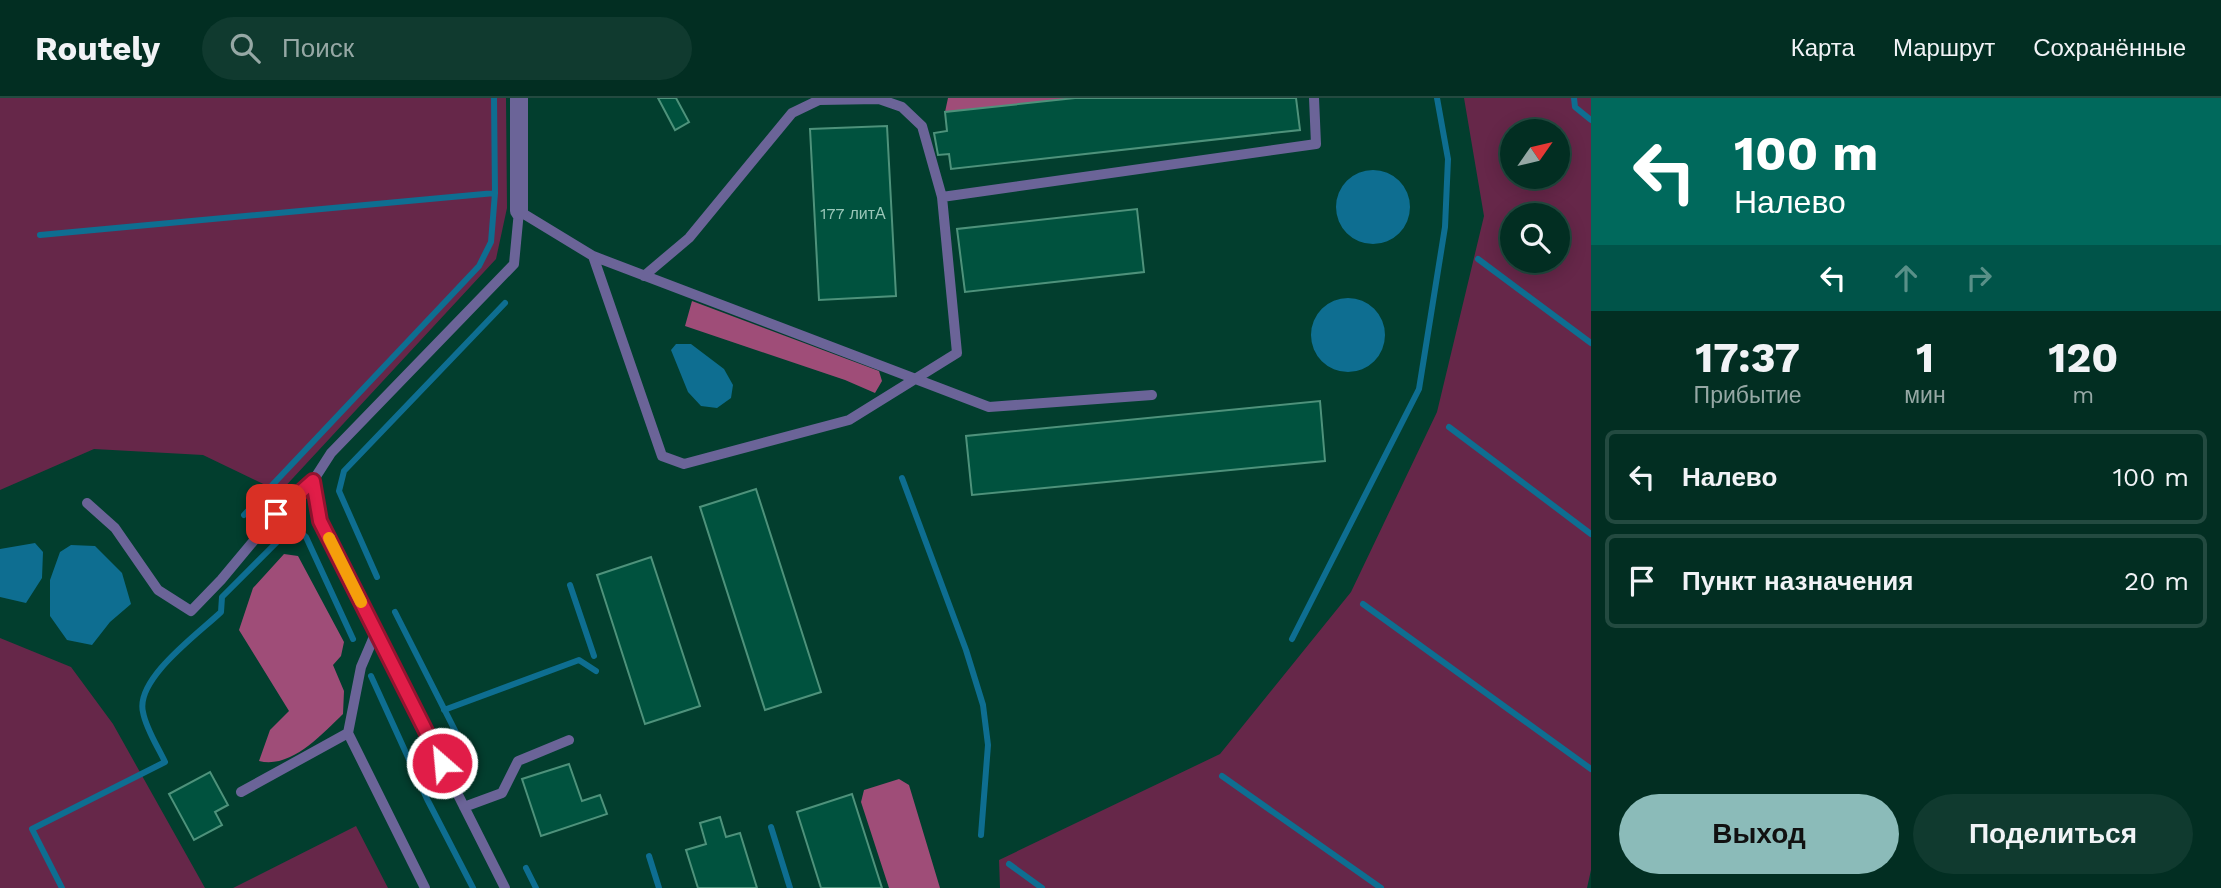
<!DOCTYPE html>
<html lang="ru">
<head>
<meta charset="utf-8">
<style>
  :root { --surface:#022e22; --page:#103a2f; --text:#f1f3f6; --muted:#96a8a5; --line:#234a40; --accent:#8bbbb9 }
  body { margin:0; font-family:"Work Sans",sans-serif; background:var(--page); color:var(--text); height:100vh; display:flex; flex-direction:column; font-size:26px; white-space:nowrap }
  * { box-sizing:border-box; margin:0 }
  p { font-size:23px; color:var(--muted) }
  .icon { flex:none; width:38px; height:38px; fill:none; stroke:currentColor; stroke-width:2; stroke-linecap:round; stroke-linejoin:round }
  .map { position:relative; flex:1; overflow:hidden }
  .drawer { display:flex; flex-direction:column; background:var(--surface); width:630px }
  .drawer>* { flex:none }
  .top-card { background:#00695c; color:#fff; overflow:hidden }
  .needle { width:46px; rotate:56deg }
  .controls { position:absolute; left:1500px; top:21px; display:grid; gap:14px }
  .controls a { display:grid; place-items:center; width:70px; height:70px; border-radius:50%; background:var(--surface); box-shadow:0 4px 18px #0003,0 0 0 2px var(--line); font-size:35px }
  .pin { position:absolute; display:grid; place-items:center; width:60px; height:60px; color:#fff; margin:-30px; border-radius:14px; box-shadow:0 4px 10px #0006 }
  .me { position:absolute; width:77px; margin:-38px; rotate:333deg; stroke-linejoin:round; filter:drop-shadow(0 0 5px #0008) }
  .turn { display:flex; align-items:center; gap:24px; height:147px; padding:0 28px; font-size:32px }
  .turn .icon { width:91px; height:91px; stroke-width:2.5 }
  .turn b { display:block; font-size:49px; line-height:60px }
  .lanes { display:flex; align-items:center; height:66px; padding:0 28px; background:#0003; justify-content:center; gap:35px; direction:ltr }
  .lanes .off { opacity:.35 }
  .eta { display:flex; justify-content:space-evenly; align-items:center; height:119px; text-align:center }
  .eta b { font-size:42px; font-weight:700; line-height:49px }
  .action { display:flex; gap:14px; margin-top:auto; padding:14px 28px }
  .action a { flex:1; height:80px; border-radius:42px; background:var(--accent); color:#111; font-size:28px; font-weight:700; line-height:80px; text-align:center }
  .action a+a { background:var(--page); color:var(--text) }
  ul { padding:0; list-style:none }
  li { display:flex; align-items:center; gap:21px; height:94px; margin:0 14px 10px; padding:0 14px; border:4px solid var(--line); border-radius:10px }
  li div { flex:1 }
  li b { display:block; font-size:26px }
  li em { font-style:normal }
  header { display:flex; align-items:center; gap:42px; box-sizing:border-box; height:98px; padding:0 35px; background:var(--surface); border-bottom:2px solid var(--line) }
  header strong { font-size:33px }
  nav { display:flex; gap:38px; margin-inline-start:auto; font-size:24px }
  .search { width:490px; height:63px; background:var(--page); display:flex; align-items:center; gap:18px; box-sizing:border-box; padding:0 24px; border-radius:38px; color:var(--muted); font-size:26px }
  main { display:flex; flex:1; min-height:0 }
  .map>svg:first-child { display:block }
  .green { fill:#662749; fill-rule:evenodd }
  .forest { fill:#9f4d78 }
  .water { fill:#0e6e91 }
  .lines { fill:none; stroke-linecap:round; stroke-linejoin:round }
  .stream { stroke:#0e6e91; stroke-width:6 }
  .building { fill:#00523e; stroke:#4e927b; stroke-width:2 }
  .lane { stroke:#6b6498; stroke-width:10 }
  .street { stroke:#6b6498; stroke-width:18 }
  .route-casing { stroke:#92132f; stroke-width:18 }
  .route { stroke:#e11d48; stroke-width:12 }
  .slow { stroke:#f59e0b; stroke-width:12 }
  .labels { text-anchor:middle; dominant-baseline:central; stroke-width:7; stroke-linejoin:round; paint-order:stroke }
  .number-label { font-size:16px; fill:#99c7b8 }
</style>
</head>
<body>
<header>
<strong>Routely</strong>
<div class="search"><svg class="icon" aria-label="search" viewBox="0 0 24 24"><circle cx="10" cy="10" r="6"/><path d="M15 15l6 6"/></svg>Поиск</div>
<nav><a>Карта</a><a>Маршрут</a><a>Сохранённые</a></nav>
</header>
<main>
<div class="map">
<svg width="1591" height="790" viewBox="0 0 1591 790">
  <rect width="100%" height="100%" fill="#023e2e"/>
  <path class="green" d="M 0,0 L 506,0 L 507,110 L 496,161 L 280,394 L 203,357 L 94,351 L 0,392 Z
    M 1464,0 L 1591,0 L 1591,772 L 1587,790 L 1000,790 L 999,762 L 1220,656 L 1351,494 L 1437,314 L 1484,118 ZM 1558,33 L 1558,79 L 1512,79 L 1512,33 ZM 1558,117 L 1558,163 L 1512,163 L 1512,117 Z
    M 0,540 L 71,569 L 113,626 L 205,790 L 0,790 Z
    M 356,728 L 388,790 L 233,790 Z"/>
  <path class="forest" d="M 948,0 L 1075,0 L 945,14 Z
    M 692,203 L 879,273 L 882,283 L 875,295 L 845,282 L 685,228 Z
    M 284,456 L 298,458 L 344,544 L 341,558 L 333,567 L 344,593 L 343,616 C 321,637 291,671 259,663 L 270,632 L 289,613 L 239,532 L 253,490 Z
    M 899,681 L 909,687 L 940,790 L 889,790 L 861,704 L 864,692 Z"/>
  <path class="water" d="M1336 109a37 37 0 1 1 74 0a37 37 0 1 1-74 0Z
    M1311 237a37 37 0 1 1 74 0a37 37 0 1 1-74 0Z
    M 676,246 L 691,246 L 724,271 L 733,287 L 731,300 L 717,310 L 701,308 L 688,294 L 671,252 Z
    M 35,445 L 43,454 L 42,480 L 26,505 L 0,499 L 0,451 Z
    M 71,447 L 95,448 L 122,475 L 131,506 L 110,524 L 92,547 L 67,542 L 50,518 L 50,482 L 60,454 Z"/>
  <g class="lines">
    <path class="stream" d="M 1574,0 L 1575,9 L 1591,22
      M 40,137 L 495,95
      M 1478,161 L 1591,245
      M 1449,329 L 1591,436
      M 902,380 L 966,552 L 983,607 L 988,647 L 981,737
      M 244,417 L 479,168 L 491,144 L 495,95 L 494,0
      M 377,479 L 339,393 L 344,373 L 505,205
      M 570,487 L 594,558
      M 1363,506 L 1591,671
      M 395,514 L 474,670
      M 1292,541 L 1419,291 L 1445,129 L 1448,61 L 1437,0
      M 371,578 L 427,701 L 473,790
      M 444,612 L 579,562 L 596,573
      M 1222,678 L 1381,790
      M 771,729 L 790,790
      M 649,758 L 659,790
      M 1009,766 L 1042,790
      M 526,770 L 536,790
      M 62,790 L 32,731 L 165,664 C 158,649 146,631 143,614 C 135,581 199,535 221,514 L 222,499 L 288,433 L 299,433 L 306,439 L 353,541"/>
  </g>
  <path class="building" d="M 658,0 L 676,0 L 689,24 L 675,32 Z
    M 1075,0 L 1296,0 L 1300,32 L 951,71 L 949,56 L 938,57 L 934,35 L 947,33 L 945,14 Z
    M 887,28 L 896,198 L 819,202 L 810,31 Z
    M 1137,111 L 1144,174 L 965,194 L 957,131 Z
    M 1320,303 L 1325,363 L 972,397 L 966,338 Z
    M 756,391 L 821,594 L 765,612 L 700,409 Z
    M 651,459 L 700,608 L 645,626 L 597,477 Z
    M 569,666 L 582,703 L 600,697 L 607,716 L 541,738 L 522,681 Z
    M 210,674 L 228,707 L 215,714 L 222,727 L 194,742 L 169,696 Z
    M 852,696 L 882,790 L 821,790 L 797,714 Z
    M 720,719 L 726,739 L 740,735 L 757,790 L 698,790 L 686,752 L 706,746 L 700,725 Z"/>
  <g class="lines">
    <path class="lane" d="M 942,99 L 1316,46 L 1314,0
      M 593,158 L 989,309 L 1152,297
      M 87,405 L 115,430 L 158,492 L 191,513 L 221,482 L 276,416 L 313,383
      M 348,635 L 425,790
      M 241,694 L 348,635 L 361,569 L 376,534
      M 464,709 L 502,695 L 518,663 L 569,642
      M 505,790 L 320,423 L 313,383 L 331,355 L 514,166 L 519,113 L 593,158 L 662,358 L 684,366 L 849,322 L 957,255 L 942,99 L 922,28 L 902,9 L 879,1 L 819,2 L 792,15 L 689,140 L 644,178"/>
    <path class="street" d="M 519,0 L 519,113"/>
  </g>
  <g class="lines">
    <g class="route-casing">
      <path id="route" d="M 276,416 L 313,383 L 320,423 L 442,665"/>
    </g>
    <use href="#route" class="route"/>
    <path class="slow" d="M 329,440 L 361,504"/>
  </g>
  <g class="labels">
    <g class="number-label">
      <text x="853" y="115">177 литА</text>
    </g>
  </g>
</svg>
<div class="controls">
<a><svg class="needle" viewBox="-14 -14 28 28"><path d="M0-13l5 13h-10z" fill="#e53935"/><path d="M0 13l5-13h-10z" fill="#96a8a5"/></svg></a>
<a><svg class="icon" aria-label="search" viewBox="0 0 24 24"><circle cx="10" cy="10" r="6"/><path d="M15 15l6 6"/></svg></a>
</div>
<div class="pin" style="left:276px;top:416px;background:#d93025"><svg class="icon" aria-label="arrive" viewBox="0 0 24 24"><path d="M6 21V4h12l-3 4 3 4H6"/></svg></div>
<svg class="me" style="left:442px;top:665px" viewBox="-20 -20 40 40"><circle r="17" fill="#e11d48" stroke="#fff" stroke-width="3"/><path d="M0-11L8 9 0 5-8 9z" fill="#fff"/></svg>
</div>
<section class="drawer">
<div class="top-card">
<div class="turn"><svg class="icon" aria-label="left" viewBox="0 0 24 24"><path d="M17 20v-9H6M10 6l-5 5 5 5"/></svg><div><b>100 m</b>Налево</div></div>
<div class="lanes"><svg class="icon" aria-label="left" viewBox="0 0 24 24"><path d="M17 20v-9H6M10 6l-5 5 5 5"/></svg><svg class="icon off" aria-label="ahead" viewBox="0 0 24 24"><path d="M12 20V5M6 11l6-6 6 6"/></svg><svg class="icon off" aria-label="right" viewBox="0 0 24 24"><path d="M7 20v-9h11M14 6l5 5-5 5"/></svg></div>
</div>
<div class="eta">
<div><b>17:37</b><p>Прибытие</p></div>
<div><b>1</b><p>мин</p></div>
<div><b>120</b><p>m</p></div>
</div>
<ul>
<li><svg class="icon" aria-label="left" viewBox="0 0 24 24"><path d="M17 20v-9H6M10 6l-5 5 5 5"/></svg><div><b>Налево</b></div><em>100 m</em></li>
<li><svg class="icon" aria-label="arrive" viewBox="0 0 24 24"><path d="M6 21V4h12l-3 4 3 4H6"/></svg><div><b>Пункт назначения</b></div><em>20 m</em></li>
</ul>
<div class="action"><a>Выход</a><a>Поделиться</a></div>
</section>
</main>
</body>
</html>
